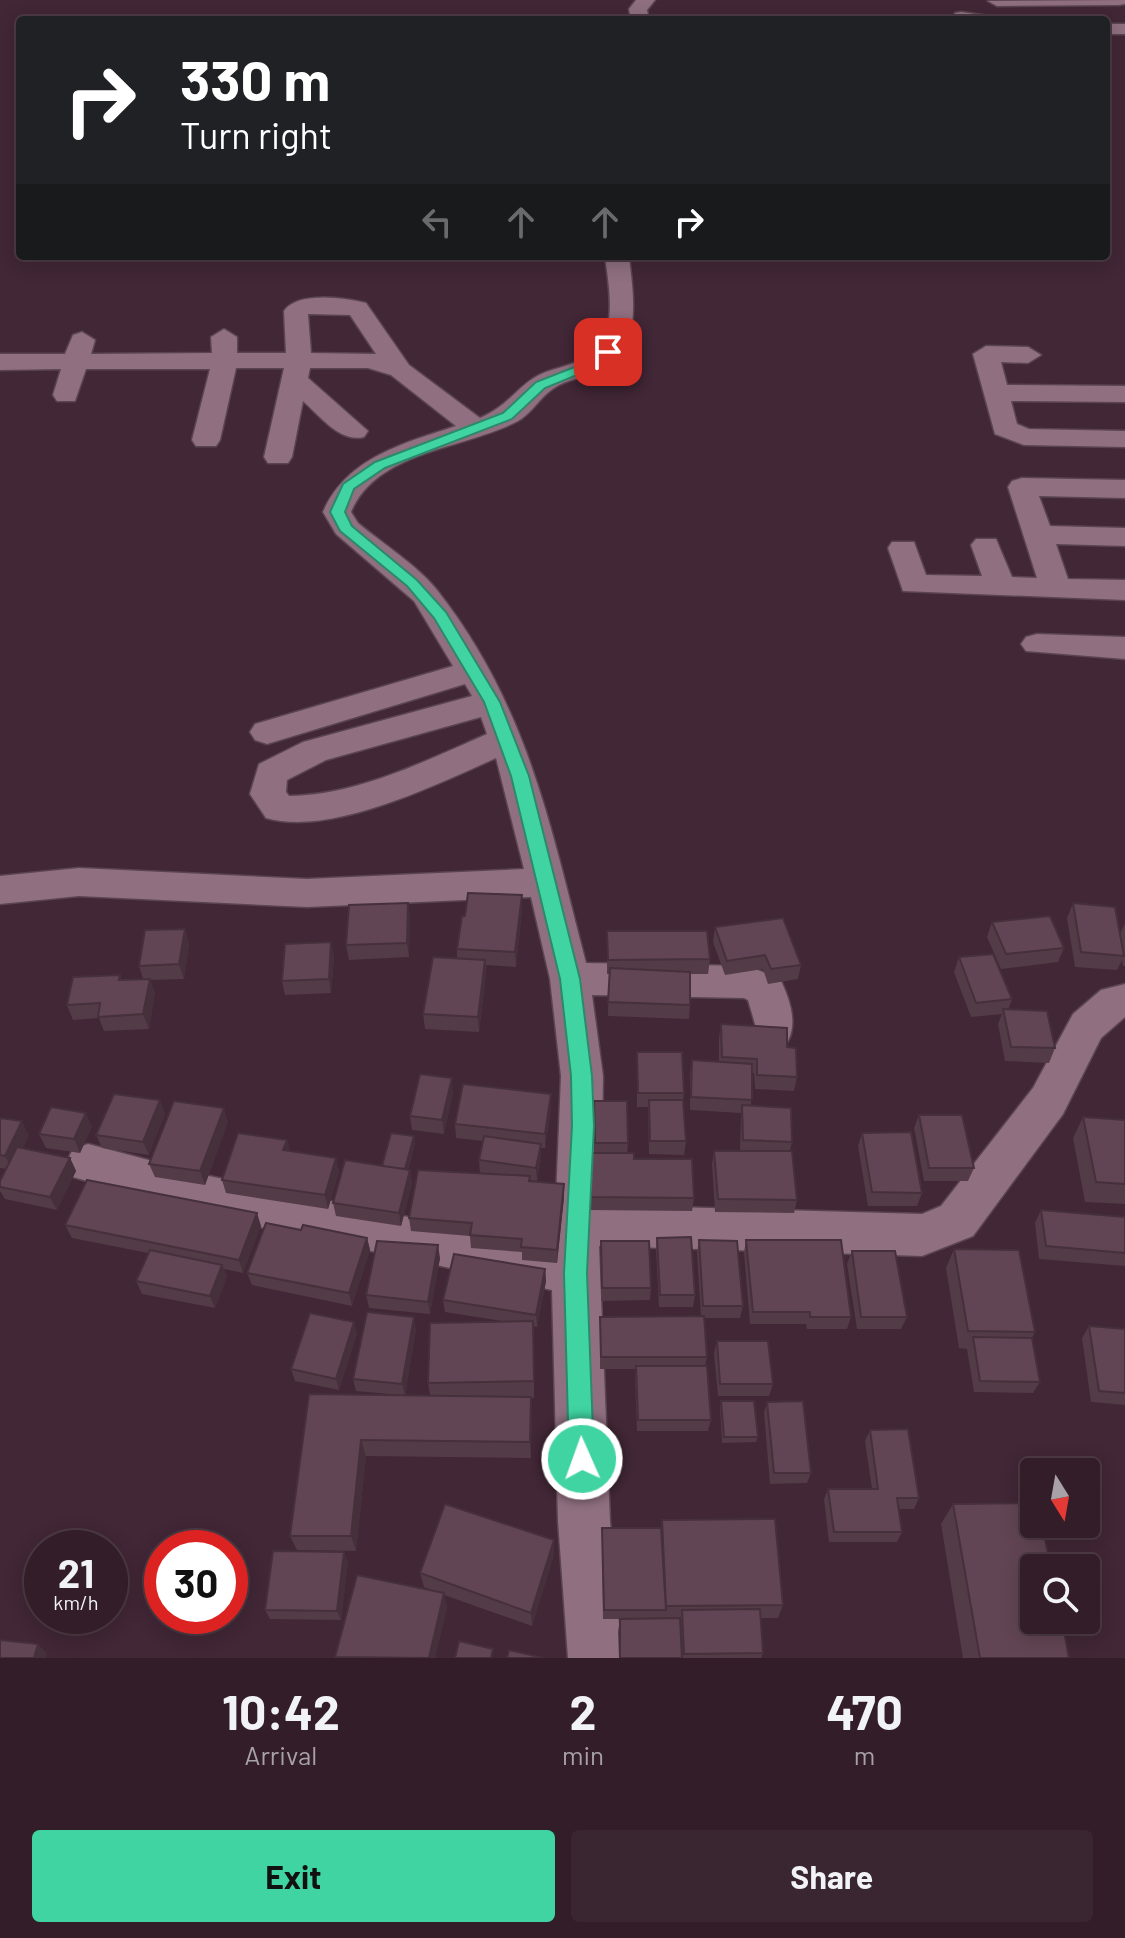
<!DOCTYPE html>
<html lang="en">
<head>
<meta charset="utf-8">
<style>
  :root { --surface:#321d28; --page:#3a2630; --text:#f1f3f6; --muted:#a8a2a8; --line:#4d3b45; --accent:#40d4a2 }
  body { margin:0; font-family:Barlow,sans-serif; background:var(--page); color:var(--text); height:100vh; display:flex; flex-direction:column; font-size:30px; white-space:nowrap }
  * { box-sizing:border-box; margin:0 }
  p { font-size:26px; color:var(--muted) }
  .icon { flex:none; width:44px; height:44px; fill:none; stroke:currentColor; stroke-width:2; stroke-linecap:round; stroke-linejoin:round }
  .map { position:relative; height:1658px; overflow:hidden }
  .panel { display:flex; flex-direction:column; background:var(--surface); flex:1 }
  .panel>* { flex:none }
  .banner { position:absolute; left:16px; top:16px; width:1094px; height:244px; border-radius:8px; box-shadow:0 4px 20px #0003,0 0 0 2px var(--line); background:#202124; color:#fff; overflow:hidden }
  .needle { width:52px; rotate:169deg }
  .fabs { position:absolute; left:1020px; top:1458px; display:grid; gap:16px }
  .fabs a { display:grid; place-items:center; width:80px; height:80px; border-radius:8px; background:var(--surface); box-shadow:0 4px 20px #0003,0 0 0 2px var(--line); font-size:40px }
  .speed { position:absolute; left:24px; top:1530px; display:flex; gap:16px; font-size:40px; font-weight:700; text-align:center }
  .speed>* { display:grid; place-content:center; width:104px; height:104px; border-radius:50%; background:var(--surface); box-shadow:0 4px 20px #0003,0 0 0 2px var(--line); line-height:1 }
  .speed small { font-size:20px; font-weight:400 }
  .speed .limit { border:12px solid #d22; background:#fff; color:#111 }
  .pin { position:absolute; display:grid; place-items:center; width:68px; height:68px; color:#fff; margin:-34px; border-radius:16px; box-shadow:0 4px 12px #0006 }
  .me { position:absolute; width:88px; margin:-44px; rotate:358deg; stroke-linejoin:round; filter:drop-shadow(0 0 6px #0008) }
  .turn { display:flex; align-items:center; gap:28px; height:168px; padding:0 32px; font-size:36px }
  .turn .icon { width:104px; height:104px; stroke-width:2.5 }
  .turn b { display:block; font-size:56px; line-height:68px }
  .lanes { display:flex; align-items:center; height:76px; padding:0 32px; background:#0003; justify-content:center; gap:40px; direction:ltr }
  .lanes .off { opacity:.35 }
  .eta { display:flex; justify-content:space-evenly; align-items:center; height:136px; text-align:center }
  .eta b { font-size:48px; font-weight:700; line-height:56px }
  .button { display:flex; gap:16px; margin-top:auto; padding:16px 32px }
  .button a { flex:1; height:92px; border-radius:8px; background:var(--accent); color:#111; font-size:32px; font-weight:700; line-height:92px; text-align:center }
  .button a+a { background:var(--page); color:var(--text) }
  .map>svg:first-child { display:block }
  .lines { fill:none; stroke-linecap:round; stroke-linejoin:round }
  .minor-casing { stroke:#5a4450; stroke-width:3 }
  .minor { fill:#8f6f80; fill-rule:evenodd }
  .wall { fill:#543b48 }
  .shaded-wall { fill:#45303b }
  .building { fill:#624554; stroke:#45303b; stroke-width:2 }
  .route { fill:#40d4a2; stroke:#2a8a69; stroke-width:2 }
</style>
</head>
<body>
<div class="map">
<svg width="1125" height="1658" viewBox="0 0 1125 1658">
  <rect width="100%" height="100%" fill="#422736"/>
  <g class="lines">
    <g class="minor-casing">
      <path id="minor" d="M 636,0 L 655,0 L 647,10 L 649,20 L 631,20 L 629,9 Z
        M 1125,0 L 1125,4 L 1119,5 L 997,6 L 988,1 Z
        M 961,12 L 989,16 L 992,20 L 954,20 L 955,13 Z
        M 1106,24 L 1125,24 L 1125,34 L 1106,34 Z
        M 605,256 L 629,256 C 633,295 644,350 599,371 C 585,378 567,379 554,388 C 540,397 532,413 518,421 C 465,449 377,450 351,512 L 358,523 C 383,544 417,565 437,590 C 528,706 550,825 586,963 L 748,966 L 780,979 C 789,997 798,1022 788,1041 L 774,1046 L 760,1041 L 748,1000 L 744,998 L 592,995 L 603,1076 L 601,1205 L 922,1214 L 941,1206 L 1033,1088 L 1073,1014 L 1101,990 L 1125,984 L 1125,1017 L 1101,1038 L 1063,1114 L 973,1236 L 922,1256 L 599,1246 L 610,1521 L 622,1658 L 568,1658 L 558,1521 L 552,1290 L 209,1216 L 73,1177 L 66,1163 L 73,1149 L 88,1144 L 209,1176 L 554,1247 L 561,1076 L 550,979 L 531,897 L 307,907 L 79,896 L 0,904 L 0,876 L 79,868 L 307,879 L 524,869 L 496,758 C 438,784 330,837 266,818 L 250,794 L 259,764 L 303,742 L 472,696 L 465,684 L 267,744 L 255,740 L 250,732 L 255,724 L 453,666 L 414,601 L 336,534 L 323,512 C 346,458 404,443 456,426 L 391,375 L 368,368 L 310,368 L 308,378 L 368,431 L 364,437 C 340,443 320,416 303,401 L 292,457 L 288,463 L 268,463 L 264,457 L 284,368 L 236,368 L 220,440 L 216,446 L 196,446 L 192,440 L 210,369 L 86,369 L 75,401 L 57,401 L 53,395 L 61,369 L 0,370 L 0,354 L 65,354 L 73,335 L 82,332 L 95,340 L 91,354 L 212,353 L 211,337 L 224,329 L 237,337 L 237,353 L 286,353 L 284,311 C 298,291 344,298 366,303 L 409,365 L 480,418 C 510,405 516,387 539,375 C 553,368 571,366 585,358 C 620,338 609,289 605,256 ZM 308,314 L 350,315 L 376,354 L 311,353 ZM 481,717 L 487,734 C 425,761 358,795 289,796 L 286,792 L 287,780 L 326,760 Z
        M 986,346 L 1028,347 L 1041,355 L 1028,363 L 1001,362 L 1007,385 L 1125,386 L 1125,402 L 1011,401 L 1017,424 L 1029,429 L 1125,431 L 1125,447 L 1024,445 L 995,434 L 973,354 Z
        M 1022,478 L 1125,480 L 1125,498 L 1039,496 L 1050,526 L 1125,528 L 1125,546 L 1056,544 L 1068,579 L 1125,580 L 1125,600 L 903,591 L 888,548 L 892,542 L 914,542 L 926,575 L 982,576 L 971,545 L 976,539 L 996,539 L 1012,577 L 1037,578 L 1008,487 L 1012,481 Z
        M 1037,634 L 1125,637 L 1125,659 L 1026,651 L 1021,644 L 1026,637 Z"/>
    </g>
    <use href="#minor" class="minor"/>
  </g>
  <path class="wall" d="M 522,895 L 522,910 L 516,967 L 486,965 L 486,974 L 479,1032 L 425,1029 L 423,1014 L 457,958 L 457,949 L 465,916 Z
    M 408,903 L 410,918 L 409,957 L 349,960 L 346,945 Z
    M 1073,903 L 1120,934 L 1125,923 L 1125,966 L 1123,966 L 1122,960 L 1117,970 L 1075,967 L 1067,918 Z
    M 992,922 L 1064,948 L 1058,962 L 1001,969 L 987,937 Z
    M 715,927 L 801,965 L 798,979 L 768,984 L 763,969 L 725,975 L 713,942 Z
    M 185,929 L 189,944 L 184,979 L 150,980 L 155,993 L 149,1029 L 104,1031 L 99,1018 L 73,1020 L 67,1005 L 120,975 L 121,980 L 143,979 L 139,966 Z
    M 607,931 L 710,959 L 708,974 L 690,974 L 690,1005 L 689,1019 L 608,1016 L 609,974 L 607,974 Z
    M 331,942 L 334,957 L 331,993 L 285,995 L 282,981 Z
    M 959,957 L 1012,999 L 1008,1010 L 1055,1048 L 1049,1063 L 1005,1061 L 998,1024 L 1002,1014 L 971,1017 L 954,972 Z
    M 721,1024 L 787,1047 L 797,1077 L 794,1091 L 755,1089 L 754,1073 L 752,1073 L 751,1106 L 792,1142 L 790,1151 L 797,1200 L 794,1213 L 715,1212 L 712,1164 L 714,1151 L 740,1151 L 741,1113 L 690,1110 L 690,1074 L 692,1060 L 719,1062 L 719,1038 Z
    M 637,1052 L 684,1093 L 683,1100 L 686,1141 L 684,1155 L 649,1154 L 648,1107 L 637,1107 Z
    M 453,1092 L 444,1134 L 412,1130 L 410,1116 Z
    M 160,1100 L 165,1114 L 149,1155 L 102,1148 L 96,1135 Z
    M 594,1101 L 628,1143 L 627,1153 L 694,1198 L 692,1211 L 590,1210 L 591,1153 L 594,1153 Z
    M 551,1108 L 545,1148 L 541,1148 L 541,1157 L 537,1181 L 564,1197 L 557,1263 L 522,1260 L 522,1252 L 471,1248 L 470,1236 L 411,1231 L 409,1218 L 488,1174 L 480,1173 L 479,1160 L 483,1141 L 456,1138 L 455,1124 Z
    M 919,1115 L 974,1168 L 968,1181 L 924,1181 L 914,1128 Z
    M 1083,1117 L 1125,1120 L 1125,1204 L 1085,1202 L 1073,1138 Z
    M 0,1118 L 29,1135 L 23,1148 L 70,1158 L 76,1171 L 57,1210 L 5,1199 L 0,1191 L 0,1181 L 6,1169 L 0,1168 Z
    M 228,1122 L 205,1185 L 155,1177 L 149,1164 Z
    M 92,1126 L 80,1153 L 46,1148 L 39,1134 Z
    M 862,1133 L 922,1193 L 917,1206 L 868,1206 L 858,1146 Z
    M 414,1136 L 415,1143 L 408,1170 L 410,1170 L 412,1184 L 401,1226 L 336,1216 L 333,1203 L 382,1166 Z
    M 287,1140 L 290,1151 L 336,1158 L 339,1172 L 328,1209 L 226,1193 L 222,1180 Z
    M 1041,1210 L 1125,1217 L 1125,1266 L 1039,1259 L 1035,1223 Z
    M 65,1225 L 261,1226 L 243,1273 L 224,1269 L 227,1277 L 215,1308 L 142,1294 L 136,1281 L 148,1253 L 72,1238 Z
    M 301,1230 L 367,1238 L 370,1250 L 352,1306 L 252,1285 L 247,1273 Z
    M 657,1238 L 695,1295 L 693,1307 L 659,1307 L 656,1250 Z
    M 699,1240 L 743,1306 L 740,1318 L 704,1318 L 707,1357 L 705,1366 L 711,1420 L 708,1431 L 637,1431 L 635,1378 L 636,1369 L 600,1369 L 600,1317 L 701,1316 L 697,1253 Z
    M 746,1240 L 851,1317 L 847,1329 L 807,1329 L 806,1324 L 750,1324 L 744,1253 Z
    M 601,1241 L 651,1288 L 650,1300 L 601,1301 Z
    M 954,1249 L 1035,1332 L 1032,1338 L 1040,1382 L 1033,1393 L 974,1392 L 967,1349 L 959,1348 L 946,1268 Z
    M 852,1251 L 907,1317 L 901,1329 L 857,1329 L 847,1264 Z
    M 440,1258 L 430,1314 L 369,1308 L 366,1295 Z
    M 545,1269 L 546,1281 L 537,1327 L 534,1326 L 534,1398 L 531,1398 L 531,1458 L 366,1456 L 356,1551 L 297,1550 L 290,1536 L 309,1394 L 400,1395 L 356,1391 L 353,1379 L 416,1329 L 405,1395 L 430,1395 L 428,1383 L 502,1321 L 445,1312 L 443,1300 Z
    M 1089,1326 L 1125,1329 L 1125,1405 L 1091,1402 L 1082,1338 Z
    M 357,1334 L 339,1390 L 295,1381 L 291,1369 Z
    M 717,1341 L 773,1384 L 769,1396 L 718,1396 L 714,1353 Z
    M 721,1401 L 758,1437 L 756,1442 L 722,1443 L 720,1407 Z
    M 767,1402 L 811,1473 L 807,1483 L 770,1484 L 764,1413 Z
    M 870,1430 L 919,1498 L 914,1509 L 899,1509 L 902,1532 L 897,1542 L 829,1542 L 824,1499 L 828,1489 L 872,1489 L 865,1441 Z
    M 953,1504 L 1069,1658 L 963,1658 L 941,1524 Z
    M 662,1520 L 783,1605 L 778,1618 L 760,1618 L 763,1653 L 761,1658 L 619,1658 L 618,1632 L 620,1619 L 603,1619 L 602,1528 L 661,1528 Z
    M 554,1540 L 554,1555 L 532,1626 L 444,1595 L 447,1607 L 435,1658 L 335,1658 L 437,1592 L 424,1587 L 420,1573 Z
    M 348,1561 L 341,1620 L 270,1619 L 265,1610 Z"/>
  <path class="shaded-wall" d="M 522,895 L 522,910 L 516,967 L 515,952 Z
    M 408,903 L 410,918 L 409,957 L 407,943 Z
    M 185,929 L 189,944 L 184,979 L 179,964 Z
    M 331,942 L 334,957 L 331,993 L 329,979 Z
    M 485,960 L 486,974 L 479,1032 L 478,1017 Z
    M 150,979 L 155,993 L 149,1029 L 143,1014 Z
    M 452,1078 L 453,1092 L 444,1134 L 442,1120 Z
    M 551,1094 L 551,1108 L 545,1148 L 545,1134 Z
    M 160,1100 L 165,1114 L 149,1155 L 143,1142 Z
    M 224,1108 L 228,1122 L 205,1185 L 200,1171 Z
    M 86,1113 L 92,1126 L 80,1153 L 74,1139 Z
    M 22,1121 L 29,1135 L 13,1170 L 5,1156 Z
    M 414,1136 L 415,1143 L 404,1182 L 403,1175 Z
    M 287,1140 L 291,1154 L 283,1150 Z
    M 541,1144 L 541,1157 L 537,1181 L 536,1168 Z
    M 70,1158 L 76,1171 L 57,1210 L 50,1197 Z
    M 336,1158 L 339,1172 L 328,1209 L 325,1195 Z
    M 410,1170 L 412,1184 L 401,1226 L 399,1213 Z
    M 564,1184 L 564,1197 L 557,1263 L 557,1250 Z
    M 257,1213 L 261,1226 L 243,1273 L 239,1260 Z
    M 367,1238 L 370,1250 L 352,1306 L 349,1293 Z
    M 438,1245 L 440,1258 L 430,1314 L 428,1302 Z
    M 222,1265 L 227,1277 L 215,1308 L 210,1296 Z
    M 545,1269 L 546,1281 L 537,1327 L 536,1315 Z
    M 414,1317 L 416,1329 L 405,1395 L 402,1384 Z
    M 354,1322 L 357,1334 L 339,1390 L 336,1379 Z
    M 531,1397 L 532,1413 L 531,1458 L 530,1442 Z
    M 361,1440 L 366,1456 L 356,1551 L 351,1536 Z
    M 554,1540 L 554,1555 L 532,1626 L 531,1613 Z
    M 344,1552 L 348,1561 L 341,1620 L 337,1611 Z
    M 444,1593 L 447,1607 L 435,1658 L 429,1658 Z
    M 38,1644 L 47,1653 L 46,1658 L 34,1658 Z"/>
  <path class="building" d="M 468,893 L 522,895 L 515,952 L 457,949 L 462,916 L 465,916 Z
    M 408,903 L 407,943 L 346,945 L 349,905 Z
    M 1073,903 L 1115,907 L 1124,956 L 1081,952 Z
    M 1050,916 L 1064,948 L 1006,954 L 992,922 Z
    M 783,918 L 801,965 L 771,969 L 765,955 L 727,961 L 715,927 Z
    M 185,929 L 179,964 L 139,966 L 145,930 Z
    M 607,931 L 707,931 L 710,959 L 608,960 Z
    M 331,942 L 329,979 L 282,981 L 285,944 Z
    M 993,954 L 1012,999 L 976,1003 L 959,957 Z
    M 433,957 L 485,960 L 478,1017 L 423,1014 Z
    M 610,968 L 690,972 L 690,1005 L 608,1002 Z
    M 120,975 L 119,980 L 150,979 L 143,1014 L 98,1017 L 100,1003 L 67,1005 L 73,977 Z
    M 1003,1009 L 1047,1011 L 1055,1048 L 1011,1047 Z
    M 721,1024 L 787,1028 L 787,1047 L 796,1048 L 797,1077 L 757,1075 L 757,1059 L 722,1057 Z
    M 637,1052 L 682,1052 L 684,1093 L 638,1093 Z
    M 692,1060 L 752,1064 L 752,1100 L 691,1097 Z
    M 420,1074 L 452,1078 L 442,1120 L 410,1116 Z
    M 463,1084 L 551,1094 L 545,1134 L 455,1124 Z
    M 114,1094 L 160,1100 L 143,1142 L 96,1135 Z
    M 649,1100 L 683,1100 L 686,1141 L 650,1141 Z
    M 174,1101 L 224,1108 L 200,1171 L 149,1164 Z
    M 594,1101 L 627,1101 L 628,1143 L 595,1143 Z
    M 742,1105 L 791,1108 L 792,1142 L 743,1140 Z
    M 51,1107 L 86,1113 L 74,1139 L 39,1134 Z
    M 919,1115 L 962,1115 L 974,1168 L 929,1168 Z
    M 1083,1117 L 1125,1120 L 1125,1184 L 1096,1182 Z
    M 0,1118 L 22,1121 L 5,1156 L 0,1155 Z
    M 911,1132 L 922,1193 L 872,1192 L 862,1133 Z
    M 238,1133 L 287,1140 L 283,1150 L 336,1158 L 325,1195 L 222,1180 Z
    M 391,1133 L 414,1136 L 405,1169 L 382,1166 Z
    M 484,1136 L 541,1144 L 536,1168 L 479,1160 Z
    M 17,1147 L 70,1158 L 50,1197 L 0,1187 L 0,1181 Z
    M 714,1151 L 792,1151 L 797,1200 L 718,1199 Z
    M 591,1153 L 634,1153 L 634,1159 L 692,1159 L 694,1198 L 591,1197 Z
    M 345,1160 L 410,1170 L 399,1213 L 333,1203 Z
    M 418,1170 L 530,1176 L 529,1181 L 564,1184 L 557,1250 L 521,1247 L 522,1239 L 470,1235 L 472,1223 L 409,1218 Z
    M 87,1180 L 257,1213 L 239,1260 L 65,1225 Z
    M 1041,1210 L 1125,1217 L 1125,1253 L 1046,1246 Z
    M 266,1223 L 301,1230 L 303,1225 L 367,1238 L 349,1293 L 247,1273 Z
    M 691,1237 L 695,1295 L 660,1295 L 657,1238 Z
    M 699,1240 L 737,1241 L 743,1306 L 703,1306 Z
    M 746,1240 L 841,1240 L 851,1317 L 810,1317 L 810,1312 L 753,1312 Z
    M 377,1241 L 438,1245 L 428,1302 L 366,1295 Z
    M 601,1241 L 649,1241 L 651,1288 L 602,1288 Z
    M 954,1249 L 1019,1250 L 1035,1332 L 968,1331 Z
    M 150,1250 L 222,1265 L 210,1296 L 136,1281 Z
    M 852,1251 L 895,1251 L 907,1317 L 861,1317 Z
    M 454,1254 L 545,1269 L 536,1315 L 443,1300 Z
    M 367,1312 L 414,1317 L 402,1384 L 353,1379 Z
    M 310,1313 L 354,1322 L 336,1379 L 291,1369 Z
    M 704,1316 L 707,1357 L 601,1357 L 600,1317 Z
    M 533,1321 L 534,1381 L 428,1383 L 430,1323 Z
    M 1089,1326 L 1125,1329 L 1125,1393 L 1099,1391 Z
    M 973,1337 L 1032,1338 L 1040,1382 L 980,1381 Z
    M 717,1341 L 768,1341 L 773,1384 L 720,1384 Z
    M 636,1366 L 707,1366 L 711,1420 L 638,1420 Z
    M 309,1394 L 531,1397 L 530,1442 L 361,1440 L 351,1536 L 290,1536 Z
    M 721,1401 L 754,1401 L 758,1437 L 724,1437 Z
    M 803,1401 L 811,1473 L 774,1473 L 767,1402 Z
    M 908,1429 L 919,1498 L 897,1498 L 902,1532 L 834,1532 L 828,1489 L 878,1489 L 870,1430 Z
    M 1034,1503 L 1034,1524 L 1042,1524 L 1051,1568 L 1034,1568 L 1034,1620 L 1062,1620 L 1069,1658 L 980,1658 L 953,1504 Z
    M 445,1504 L 554,1540 L 531,1613 L 420,1573 Z
    M 775,1519 L 783,1605 L 666,1606 L 662,1520 Z
    M 602,1528 L 661,1528 L 666,1610 L 604,1610 Z
    M 273,1551 L 344,1552 L 337,1611 L 265,1610 Z
    M 357,1575 L 444,1593 L 429,1658 L 335,1657 Z
    M 760,1609 L 763,1653 L 684,1654 L 682,1610 Z
    M 680,1618 L 682,1658 L 620,1658 L 620,1619 Z
    M 0,1640 L 38,1644 L 34,1658 L 0,1658 Z
    M 459,1641 L 493,1649 L 491,1658 L 455,1658 Z
    M 509,1650 L 544,1658 L 507,1658 Z"/>
  <path class="route" d="M 608,348 L 615,352 L 599,366 L 545,388 L 512,419 L 385,468 L 354,489 L 345,512 L 352,526 L 417,580 L 446,612 L 500,702 L 529,776 L 580,979 L 592,1076 L 594,1126 L 587,1273 L 594,1459 L 591,1468 L 582,1472 L 573,1468 L 569,1459 L 564,1273 L 572,1126 L 571,1076 L 560,979 L 511,776 L 484,702 L 434,618 L 407,586 L 340,531 L 330,512 L 343,484 L 375,462 L 503,413 L 536,382 L 590,361 Z"/>
</svg>
<div class="fabs">
<a><svg class="needle" viewBox="-14 -14 28 28"><path d="M0-13l5 13h-10z" fill="#e53935"/><path d="M0 13l5-13h-10z" fill="#a8a2a8"/></svg></a>
<a><svg class="icon" aria-label="search" viewBox="0 0 24 24"><circle cx="10" cy="10" r="6"/><path d="M15 15l6 6"/></svg></a>
</div>
<div class="speed"><div>21<small>km/h</small></div><div class="limit">30</div></div>
<div class="pin" style="left:608px;top:352px;background:#d93025"><svg class="icon" aria-label="arrive" viewBox="0 0 24 24"><path d="M6 21V4h12l-3 4 3 4H6"/></svg></div>
<svg class="me" style="left:582px;top:1459px" viewBox="-20 -20 40 40"><circle r="17" fill="#40d4a2" stroke="#fff" stroke-width="3"/><path d="M0-11L8 9 0 5-8 9z" fill="#fff"/></svg>
<div class="banner">
<div class="turn"><svg class="icon" aria-label="right" viewBox="0 0 24 24"><path d="M7 20v-9h11M14 6l5 5-5 5"/></svg><div><b>330 m</b>Turn right</div></div>
<div class="lanes"><svg class="icon off" aria-label="left" viewBox="0 0 24 24"><path d="M17 20v-9H6M10 6l-5 5 5 5"/></svg><svg class="icon off" aria-label="ahead" viewBox="0 0 24 24"><path d="M12 20V5M6 11l6-6 6 6"/></svg><svg class="icon off" aria-label="ahead" viewBox="0 0 24 24"><path d="M12 20V5M6 11l6-6 6 6"/></svg><svg class="icon" aria-label="right" viewBox="0 0 24 24"><path d="M7 20v-9h11M14 6l5 5-5 5"/></svg></div>
</div>
</div>
<section class="panel">
<div class="eta">
<div><b>10:42</b><p>Arrival</p></div>
<div><b>2</b><p>min</p></div>
<div><b>470</b><p>m</p></div>
</div>
<div class="button"><a>Exit</a><a>Share</a></div>
</section>
</body>
</html>
